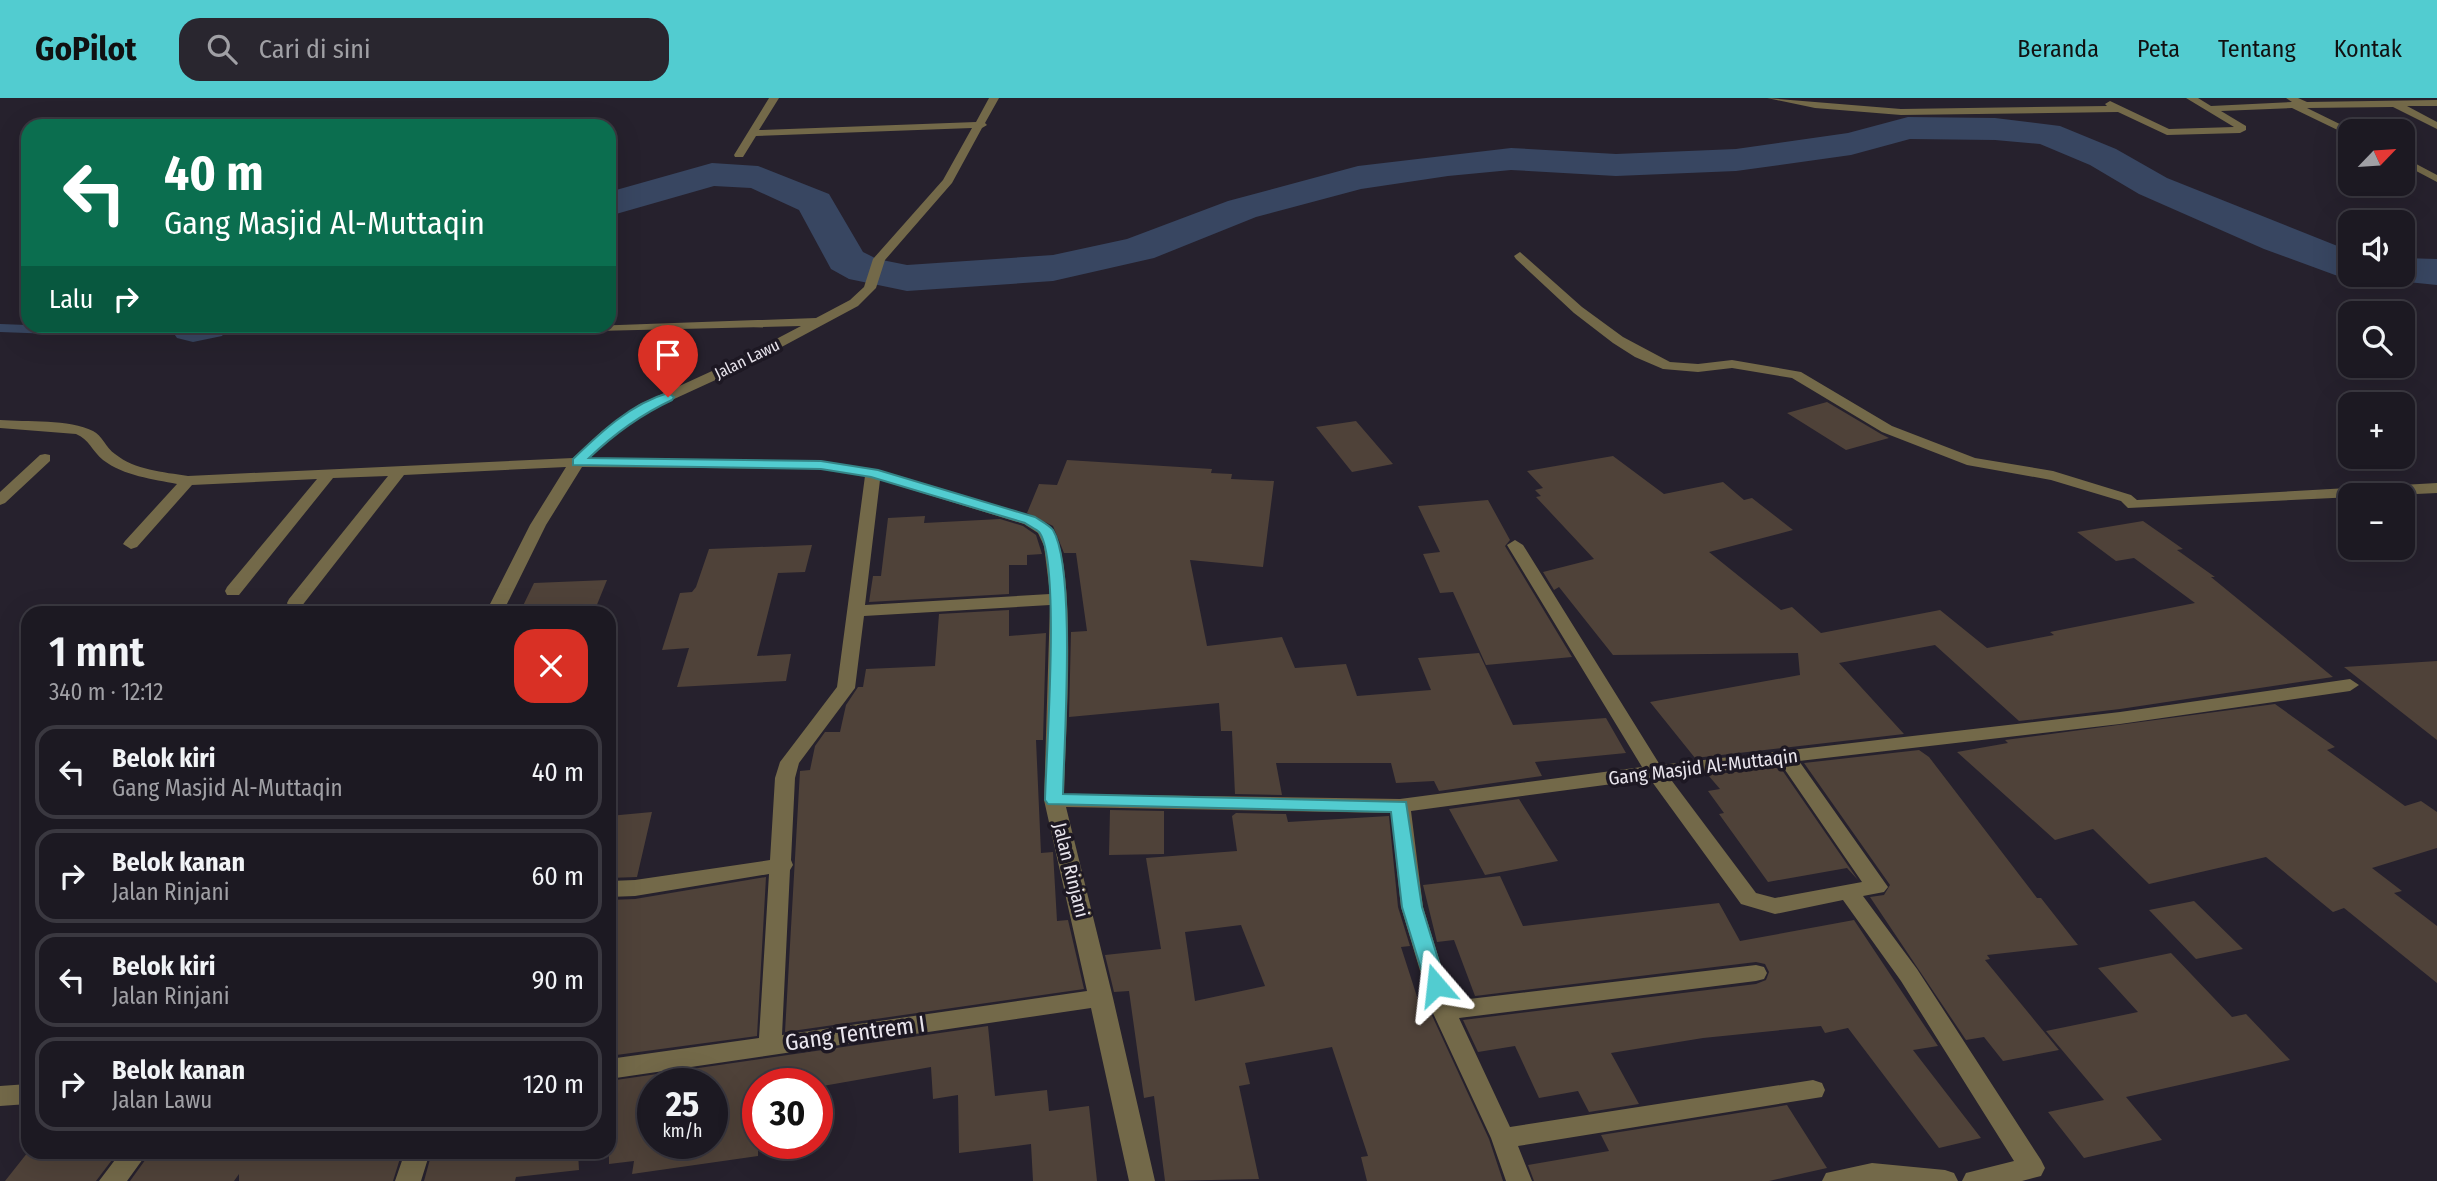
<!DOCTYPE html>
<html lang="id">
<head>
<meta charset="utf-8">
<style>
  :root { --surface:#1c1922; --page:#29262f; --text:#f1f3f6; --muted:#a0a0a5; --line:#3a3840; --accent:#52ccd0 }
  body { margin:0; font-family:"Fira Sans Condensed",sans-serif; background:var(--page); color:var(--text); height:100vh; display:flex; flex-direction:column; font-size:26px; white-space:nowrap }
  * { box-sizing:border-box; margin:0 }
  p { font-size:23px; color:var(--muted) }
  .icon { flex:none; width:38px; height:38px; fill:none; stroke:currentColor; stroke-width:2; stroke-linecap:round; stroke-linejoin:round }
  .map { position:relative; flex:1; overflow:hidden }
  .panel { position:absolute; left:21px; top:508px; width:595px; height:553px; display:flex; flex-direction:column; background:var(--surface); border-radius:21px; box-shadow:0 7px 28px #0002,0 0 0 2px var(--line) }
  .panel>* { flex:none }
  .guide { position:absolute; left:21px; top:21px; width:595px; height:214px; border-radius:21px; box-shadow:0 7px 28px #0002,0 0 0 2px var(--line); background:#0b6e4f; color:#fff; overflow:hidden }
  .needle { width:46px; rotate:65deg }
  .buttons { position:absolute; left:2338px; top:21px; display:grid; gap:14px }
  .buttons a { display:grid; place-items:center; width:77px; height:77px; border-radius:14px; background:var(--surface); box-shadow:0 7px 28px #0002,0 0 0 2px var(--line); font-size:35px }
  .speed { position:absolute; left:637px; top:970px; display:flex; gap:14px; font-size:35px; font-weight:700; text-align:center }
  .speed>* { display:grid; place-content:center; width:91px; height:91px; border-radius:50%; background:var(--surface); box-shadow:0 7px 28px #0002,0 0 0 2px var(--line); line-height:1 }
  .speed small { font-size:18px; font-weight:400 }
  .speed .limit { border:10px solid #d22; background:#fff; color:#111 }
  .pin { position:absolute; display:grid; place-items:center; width:60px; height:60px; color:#fff; margin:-72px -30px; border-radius:50% 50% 50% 0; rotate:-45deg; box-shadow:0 0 7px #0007 }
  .pin .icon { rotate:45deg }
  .me { position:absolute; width:77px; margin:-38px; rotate:343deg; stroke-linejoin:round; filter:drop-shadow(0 0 5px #0008) }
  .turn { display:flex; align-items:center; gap:24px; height:147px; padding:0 28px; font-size:32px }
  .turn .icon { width:91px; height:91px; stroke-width:2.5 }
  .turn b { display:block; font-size:49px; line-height:60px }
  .then { display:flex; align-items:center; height:66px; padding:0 28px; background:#0003; gap:14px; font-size:26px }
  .round { display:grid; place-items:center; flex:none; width:74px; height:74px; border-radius:21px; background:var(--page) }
  .summary { display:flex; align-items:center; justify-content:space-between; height:119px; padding:0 28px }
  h1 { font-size:42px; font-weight:600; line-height:52px }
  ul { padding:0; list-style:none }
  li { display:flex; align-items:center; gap:21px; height:94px; margin:0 14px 10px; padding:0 14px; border:4px solid var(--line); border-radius:21px }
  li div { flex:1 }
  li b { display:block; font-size:26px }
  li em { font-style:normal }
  header { display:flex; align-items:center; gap:42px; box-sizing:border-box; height:98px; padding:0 35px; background:var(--accent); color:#111 }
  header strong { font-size:33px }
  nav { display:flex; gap:38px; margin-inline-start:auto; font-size:24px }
  .search { width:490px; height:63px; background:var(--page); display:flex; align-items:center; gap:18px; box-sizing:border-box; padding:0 24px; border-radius:21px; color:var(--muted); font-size:26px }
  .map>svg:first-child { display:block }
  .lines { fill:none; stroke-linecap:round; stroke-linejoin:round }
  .stream { stroke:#384661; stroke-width:8 }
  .river { fill:#384661; fill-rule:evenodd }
  .building { fill:#4f4239; fill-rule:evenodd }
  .minor { fill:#736949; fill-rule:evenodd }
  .route { fill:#52ccd0; stroke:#358587; stroke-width:2 }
  .labels { text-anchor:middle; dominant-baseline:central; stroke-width:7; stroke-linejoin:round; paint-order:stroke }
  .far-street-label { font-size:16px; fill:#e9e5ed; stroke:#1d1823 }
  .street-label { font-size:19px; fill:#e9e5ed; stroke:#1d1823 }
  .near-street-label { font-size:23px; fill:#e9e5ed; stroke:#1d1823 }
</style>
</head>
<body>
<header>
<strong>GoPilot</strong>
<div class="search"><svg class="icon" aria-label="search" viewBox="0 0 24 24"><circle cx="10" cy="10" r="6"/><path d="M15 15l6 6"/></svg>Cari di sini</div>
<nav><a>Beranda</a><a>Peta</a><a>Tentang</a><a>Kontak</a></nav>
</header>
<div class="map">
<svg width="2437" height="1083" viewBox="0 0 2437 1083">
  <rect width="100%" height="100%" fill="#26212d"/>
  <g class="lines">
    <path class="stream" d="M 0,230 L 80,233 L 193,230"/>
    <path class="river" d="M 1908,19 L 1995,20 L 2060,28 L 2116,51 L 2167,80 L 2350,153 L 2350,177 L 2365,177 L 2350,181 L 2335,177 L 2264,151 L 2139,96 L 2090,67 L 2040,46 L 1995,42 L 1910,41 L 1851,57 L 1736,73 L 1616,78 L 1511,72 L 1448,78 L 1361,91 L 1256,119 L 1154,160 L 1053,183 L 907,193 L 849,181 L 831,171 L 799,112 L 751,90 L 714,88 L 609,118 L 609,94 L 712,65 L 758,68 L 829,96 L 863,154 L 877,161 L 907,167 L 1053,157 L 1127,141 L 1228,103 L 1358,68 L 1511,50 L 1616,56 L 1736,51 L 1848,35 Z
      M 2403,160 L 2437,161 L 2437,187 L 2388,182 L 2384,177 L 2403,177 Z
      M 172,228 L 229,228 L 222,238 L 193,244 L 177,240 L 170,230 Z"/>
  </g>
  <path class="building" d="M 1827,304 L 1881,336 L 1889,340 L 1846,352 L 1787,315 Z
    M 1356,323 L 1393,366 L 1352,374 L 1316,329 Z
    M 1613,358 L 1664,396 L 1723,384 L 1744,402 L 1752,400 L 1793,432 L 1709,454 L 1781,512 L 1792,509 L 1821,535 L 1940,512 L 1987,550 L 2054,537 L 2050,534 L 2195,505 L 2134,460 L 2116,463 L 2077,434 L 2143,423 L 2183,451 L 2177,452 L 2215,479 L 2211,479 L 2333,579 L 2120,611 L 2019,623 L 1935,547 L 1839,565 L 1904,636 L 1695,660 L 1650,604 L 1800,577 L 1798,555 L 1613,557 L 1559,489 L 1554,492 L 1543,474 L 1594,461 L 1536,399 L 1541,398 L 1535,392 L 1543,390 L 1527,373 Z
    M 1067,362 L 1212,371 L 1211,375 L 1232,376 L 1231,381 L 1274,383 L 1263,469 L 1190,462 L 1207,548 L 1282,539 L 1295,570 L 1346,566 L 1357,598 L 1431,592 L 1418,560 L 1479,555 L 1513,627 L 1606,620 L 1626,655 L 1535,664 L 1542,678 L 1439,693 L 1434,683 L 1396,685 L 1391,665 L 1276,665 L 1282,697 L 1235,696 L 1232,633 L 1221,633 L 1219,605 L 1069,619 L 1071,534 L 1087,533 L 1076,455 L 1064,455 L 1053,428 L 1027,415 L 1039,386 L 1057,387 Z
    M 1488,402 L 1510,442 L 1505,448 L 1572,559 L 1486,567 L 1453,494 L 1440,495 L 1423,456 L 1440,454 L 1418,408 Z
    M 925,418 L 924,425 L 1000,421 L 1023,428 L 1036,437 L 1042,456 L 1027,457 L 1027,467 L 1009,467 L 1009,496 L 869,504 L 873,478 L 881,478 L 888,420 Z
    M 812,447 L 805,474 L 778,475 L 757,558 L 791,556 L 786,583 L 677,589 L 689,550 L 662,552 L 680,495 L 692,494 L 696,489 L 709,451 Z
    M 607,482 L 594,514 L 520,514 L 534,485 Z
    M 1009,512 L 1009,538 L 1046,535 L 1043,642 L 1036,642 L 1041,755 L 1053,754 L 1057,823 L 1068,822 L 1084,891 L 785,934 L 800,673 L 810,672 L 815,648 L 825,634 L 840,634 L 846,607 L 858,589 L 863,589 L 866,571 L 935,568 L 939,516 Z
    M 2437,563 L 2437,642 L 2344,569 Z
    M 2275,606 L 2335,649 L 2327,652 L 2405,708 L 2421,703 L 2437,714 L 2437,750 L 2372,770 L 2402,793 L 2394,795 L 2437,828 L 2437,885 L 2344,810 L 2333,814 L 2266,759 L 2149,786 L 2093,731 L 2055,742 L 1957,654 L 2008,645 L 2005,642 Z
    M 1919,652 L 1929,659 L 2037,800 L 2041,800 L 2078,847 L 1987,857 L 1990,861 L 1985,862 L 2059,952 L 2003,963 L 1984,939 L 1966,942 L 1870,799 L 1884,797 L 1890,787 L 1804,665 Z
    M 1780,669 L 1858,782 L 1847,770 L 1768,784 L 1719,716 L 1724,715 L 1708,693 L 1720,691 L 1708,677 Z
    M 1519,701 L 1558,763 L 1485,777 L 1449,711 Z
    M 1110,712 L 1164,713 L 1164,756 L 1109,757 Z
    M 652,714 L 637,779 L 609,780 L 609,718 Z
    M 1236,715 L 1286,716 L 1288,724 L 1389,718 L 1398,809 L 1410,848 L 1401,849 L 1421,911 L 1429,911 L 1489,1041 L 1503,1083 L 1367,1083 L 1361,1059 L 1368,1058 L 1332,949 L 1245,965 L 1250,986 L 1239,988 L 1259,1081 L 1165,1083 L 1154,998 L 1144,1000 L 1129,893 L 1114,894 L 1105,857 L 1161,851 L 1146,760 L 1237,753 L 1232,718 ZM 1241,827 L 1265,888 L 1195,903 L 1185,834 Z
    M 1500,778 L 1523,828 L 1719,805 L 1740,843 L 1854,822 L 1938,948 L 1913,952 L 1981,1040 L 1939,1050 L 1848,930 L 1825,935 L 1821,928 L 1703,940 L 1611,955 L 1639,1006 L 1589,1014 L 1578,993 L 1539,1000 L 1515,948 L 1478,954 L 1463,922 L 1756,886 L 1766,882 L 1769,874 L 1765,866 L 1756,864 L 1475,898 L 1454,842 L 1437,844 L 1423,787 Z
    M 766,779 L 757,938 L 609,958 L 609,802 L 635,801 Z
    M 2194,803 L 2243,851 L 2196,861 L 2149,812 Z
    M 2171,855 L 2232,919 L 2246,916 L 2290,962 L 2126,999 L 2162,1042 L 2084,1060 L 2048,1014 L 2104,1002 L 2046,933 L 2138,914 L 2098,870 Z
    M 988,928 L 995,998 L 1047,992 L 1049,1013 L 1089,1008 L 1097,1083 L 1033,1083 L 1031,1046 L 959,1055 L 958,997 L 933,1001 L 931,969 L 817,989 L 817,985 L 758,985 L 758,1058 L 632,1076 L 634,1063 L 609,1066 L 609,983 ZM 653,985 L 712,985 L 712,1045 L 653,1045 Z
    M 1787,1007 L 1827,1070 L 1769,1083 L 1534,1083 L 1528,1067 L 1609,1053 L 1601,1037 Z
    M 28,1054 L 118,1054 L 96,1083 L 5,1083 Z
    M 151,1054 L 255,1054 L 249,1061 L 344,1054 L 402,1054 L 393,1083 L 239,1083 L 239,1076 L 234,1083 L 130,1083 Z
    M 432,1054 L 578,1054 L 579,1072 L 516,1079 L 515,1083 L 424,1083 Z"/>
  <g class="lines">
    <path class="minor" d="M 769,0 L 779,0 L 759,32 L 976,24 L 989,0 L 999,0 L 985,25 L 987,27 L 982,30 L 952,85 L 885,162 L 876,190 L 858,208 L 746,268 L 648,313 L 612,339 L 590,360 L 821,363 L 878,372 L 1036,420 C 1041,423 1049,426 1053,432 C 1078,472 1065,641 1064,696 L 1400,701 L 1642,669 L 1507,447 L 1515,442 L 1523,447 L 1660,667 L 2120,614 L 2350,581 L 2359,587 L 2350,593 L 2120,626 L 1799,663 L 1888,789 L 1884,794 L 1863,798 L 1917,871 L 2041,1062 L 2045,1070 L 2041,1078 L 2022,1083 L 1962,1083 L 1966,1075 L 2014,1063 L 1901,883 L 1843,802 L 1775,816 L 1741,806 L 1650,681 L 1411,713 L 1423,809 L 1452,903 L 1756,867 L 1764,869 L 1767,875 L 1764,881 L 1756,883 L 1459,920 L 1510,1029 L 1813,982 L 1822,985 L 1825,992 L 1822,999 L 1518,1048 L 1532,1083 L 1506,1083 L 1491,1040 L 1432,913 L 1401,809 L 1391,715 L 1066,709 L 1113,900 L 1155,1083 L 1129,1083 L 1091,910 L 609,981 L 609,961 L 759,940 L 769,776 L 635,798 L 609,799 L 609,783 L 635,782 L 770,762 L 775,680 L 780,664 L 837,589 L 865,378 L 821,371 L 582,369 L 546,427 L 503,514 L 486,514 L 530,427 L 566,369 L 404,377 L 301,509 L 289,509 L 287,505 L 289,501 L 388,378 L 333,380 L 239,497 L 227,497 L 225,493 L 227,489 L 317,381 L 192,387 L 137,449 L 131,451 L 123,446 L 125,443 L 177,386 C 153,381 124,378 103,362 C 92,353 89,341 76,336 L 0,330 L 0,322 C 26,324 70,321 93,333 C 102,337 106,350 115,356 C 135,372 163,374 188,378 L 573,360 L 602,333 L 638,307 L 736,262 L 801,228 L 596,233 L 591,232 L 591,228 L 816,220 L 850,202 L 864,189 L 873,161 L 943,82 L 972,30 L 756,38 L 743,59 L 735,59 L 734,57 ZM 880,382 L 1024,426 L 1038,435 L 1044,448 L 1050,496 L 865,507 ZM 1050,507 L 1044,702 L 1087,893 L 782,937 L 790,772 L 793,767 L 791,762 L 795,680 L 799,665 L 855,590 L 864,518 ZM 1781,666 L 1862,784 L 1775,800 L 1756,795 L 1669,679 Z
      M 1767,0 L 1901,11 L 2107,8 L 2105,6 L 2110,3 L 2169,31 L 2234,29 L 2186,0 L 2198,0 L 2211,8 L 2292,4 L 2286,0 L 2298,0 L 2307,4 L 2437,2 L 2437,8 L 2407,8 L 2437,24 L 2437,31 L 2393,9 L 2307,10 L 2354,33 L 2350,33 L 2350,38 L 2292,10 L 2221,13 L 2246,28 L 2246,32 L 2240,35 L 2167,37 L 2118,14 L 1901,17 L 1815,10 Z
      M 2403,59 L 2437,77 L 2437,84 L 2403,66 Z
      M 1520,154 L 1582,209 L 1623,239 L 1670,264 L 1698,266 L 1732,262 L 1801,274 L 1892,328 L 1975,360 L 2053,373 L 2131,397 L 2137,402 L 2437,385 L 2437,395 L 2128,410 L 2121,403 L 2051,382 L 1967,367 L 1882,334 L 1792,280 L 1732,270 L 1698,274 L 1663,271 L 1635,259 L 1613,245 L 1574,215 L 1516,161 L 1514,158 Z
      M 45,356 L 50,357 L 50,363 L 5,405 L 0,407 L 0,394 L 40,357 Z
      M 28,986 L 28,1006 L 0,1008 L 0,988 Z
      M 121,1054 L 148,1054 L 127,1083 L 99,1083 Z
      M 405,1054 L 430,1054 L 421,1083 L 395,1083 Z
      M 1872,1065 L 1945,1072 L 1954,1075 L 1958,1083 L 1822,1083 L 1826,1075 Z"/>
  </g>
  <path class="route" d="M 668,295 L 674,299 L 672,302 C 640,317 614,336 589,360 L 821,363 L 878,372 L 1035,419 C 1041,423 1049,427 1053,432 C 1076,470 1064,644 1063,696 L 1406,704 L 1422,809 L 1446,887 L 1443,892 L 1429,892 L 1426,887 L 1402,809 L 1391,714 L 1048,706 L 1045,702 C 1046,658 1061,461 1039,434 C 1036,431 1029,428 1025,425 L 871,379 L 821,371 L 573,367 L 573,361 C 600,335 630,306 668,295 Z"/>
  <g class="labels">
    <g class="far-street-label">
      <text transform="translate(747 261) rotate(-26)">Jalan Lawu</text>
    </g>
    <g class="street-label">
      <text transform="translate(1703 669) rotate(-7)">Gang Masjid Al-Muttaqin</text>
      <text transform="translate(1071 772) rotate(76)">Jalan Rinjani</text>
    </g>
    <g class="near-street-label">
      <text transform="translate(855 935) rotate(-8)">Gang Tentrem I</text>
    </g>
  </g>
</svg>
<div class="buttons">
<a><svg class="needle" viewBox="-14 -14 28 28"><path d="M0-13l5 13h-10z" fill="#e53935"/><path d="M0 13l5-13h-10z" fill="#a0a0a5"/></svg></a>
<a><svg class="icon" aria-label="sound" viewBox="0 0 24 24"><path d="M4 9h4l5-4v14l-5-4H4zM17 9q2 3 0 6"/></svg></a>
<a><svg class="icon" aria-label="search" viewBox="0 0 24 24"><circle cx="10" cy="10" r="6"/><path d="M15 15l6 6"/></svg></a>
<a>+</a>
<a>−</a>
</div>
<div class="speed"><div>25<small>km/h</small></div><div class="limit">30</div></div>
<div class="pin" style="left:668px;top:299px;background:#d93025"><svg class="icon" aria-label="arrive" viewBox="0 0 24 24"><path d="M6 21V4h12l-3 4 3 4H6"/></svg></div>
<svg class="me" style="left:1436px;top:887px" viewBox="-20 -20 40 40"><path d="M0-17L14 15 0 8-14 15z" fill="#52ccd0" stroke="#fff" stroke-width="4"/></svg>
<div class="guide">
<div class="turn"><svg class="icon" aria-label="left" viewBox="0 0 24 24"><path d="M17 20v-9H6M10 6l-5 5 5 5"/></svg><div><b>40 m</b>Gang Masjid Al-Muttaqin</div></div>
<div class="then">Lalu<svg class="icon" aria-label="right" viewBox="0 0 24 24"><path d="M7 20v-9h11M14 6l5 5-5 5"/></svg></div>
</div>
<section class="panel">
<div class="summary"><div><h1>1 mnt</h1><p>340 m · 12:12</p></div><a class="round" style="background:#d93025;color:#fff"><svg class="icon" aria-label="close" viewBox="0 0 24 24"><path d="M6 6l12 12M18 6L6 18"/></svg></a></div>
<ul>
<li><svg class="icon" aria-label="left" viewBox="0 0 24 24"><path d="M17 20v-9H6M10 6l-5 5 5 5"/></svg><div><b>Belok kiri</b><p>Gang Masjid Al-Muttaqin</p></div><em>40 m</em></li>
<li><svg class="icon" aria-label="right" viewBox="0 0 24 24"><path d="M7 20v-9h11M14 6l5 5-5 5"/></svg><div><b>Belok kanan</b><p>Jalan Rinjani</p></div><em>60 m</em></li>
<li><svg class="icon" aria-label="left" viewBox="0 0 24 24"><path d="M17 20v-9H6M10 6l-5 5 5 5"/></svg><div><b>Belok kiri</b><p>Jalan Rinjani</p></div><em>90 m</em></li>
<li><svg class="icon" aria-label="right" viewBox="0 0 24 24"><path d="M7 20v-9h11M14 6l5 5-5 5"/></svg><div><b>Belok kanan</b><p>Jalan Lawu</p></div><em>120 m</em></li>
</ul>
</section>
</div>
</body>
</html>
